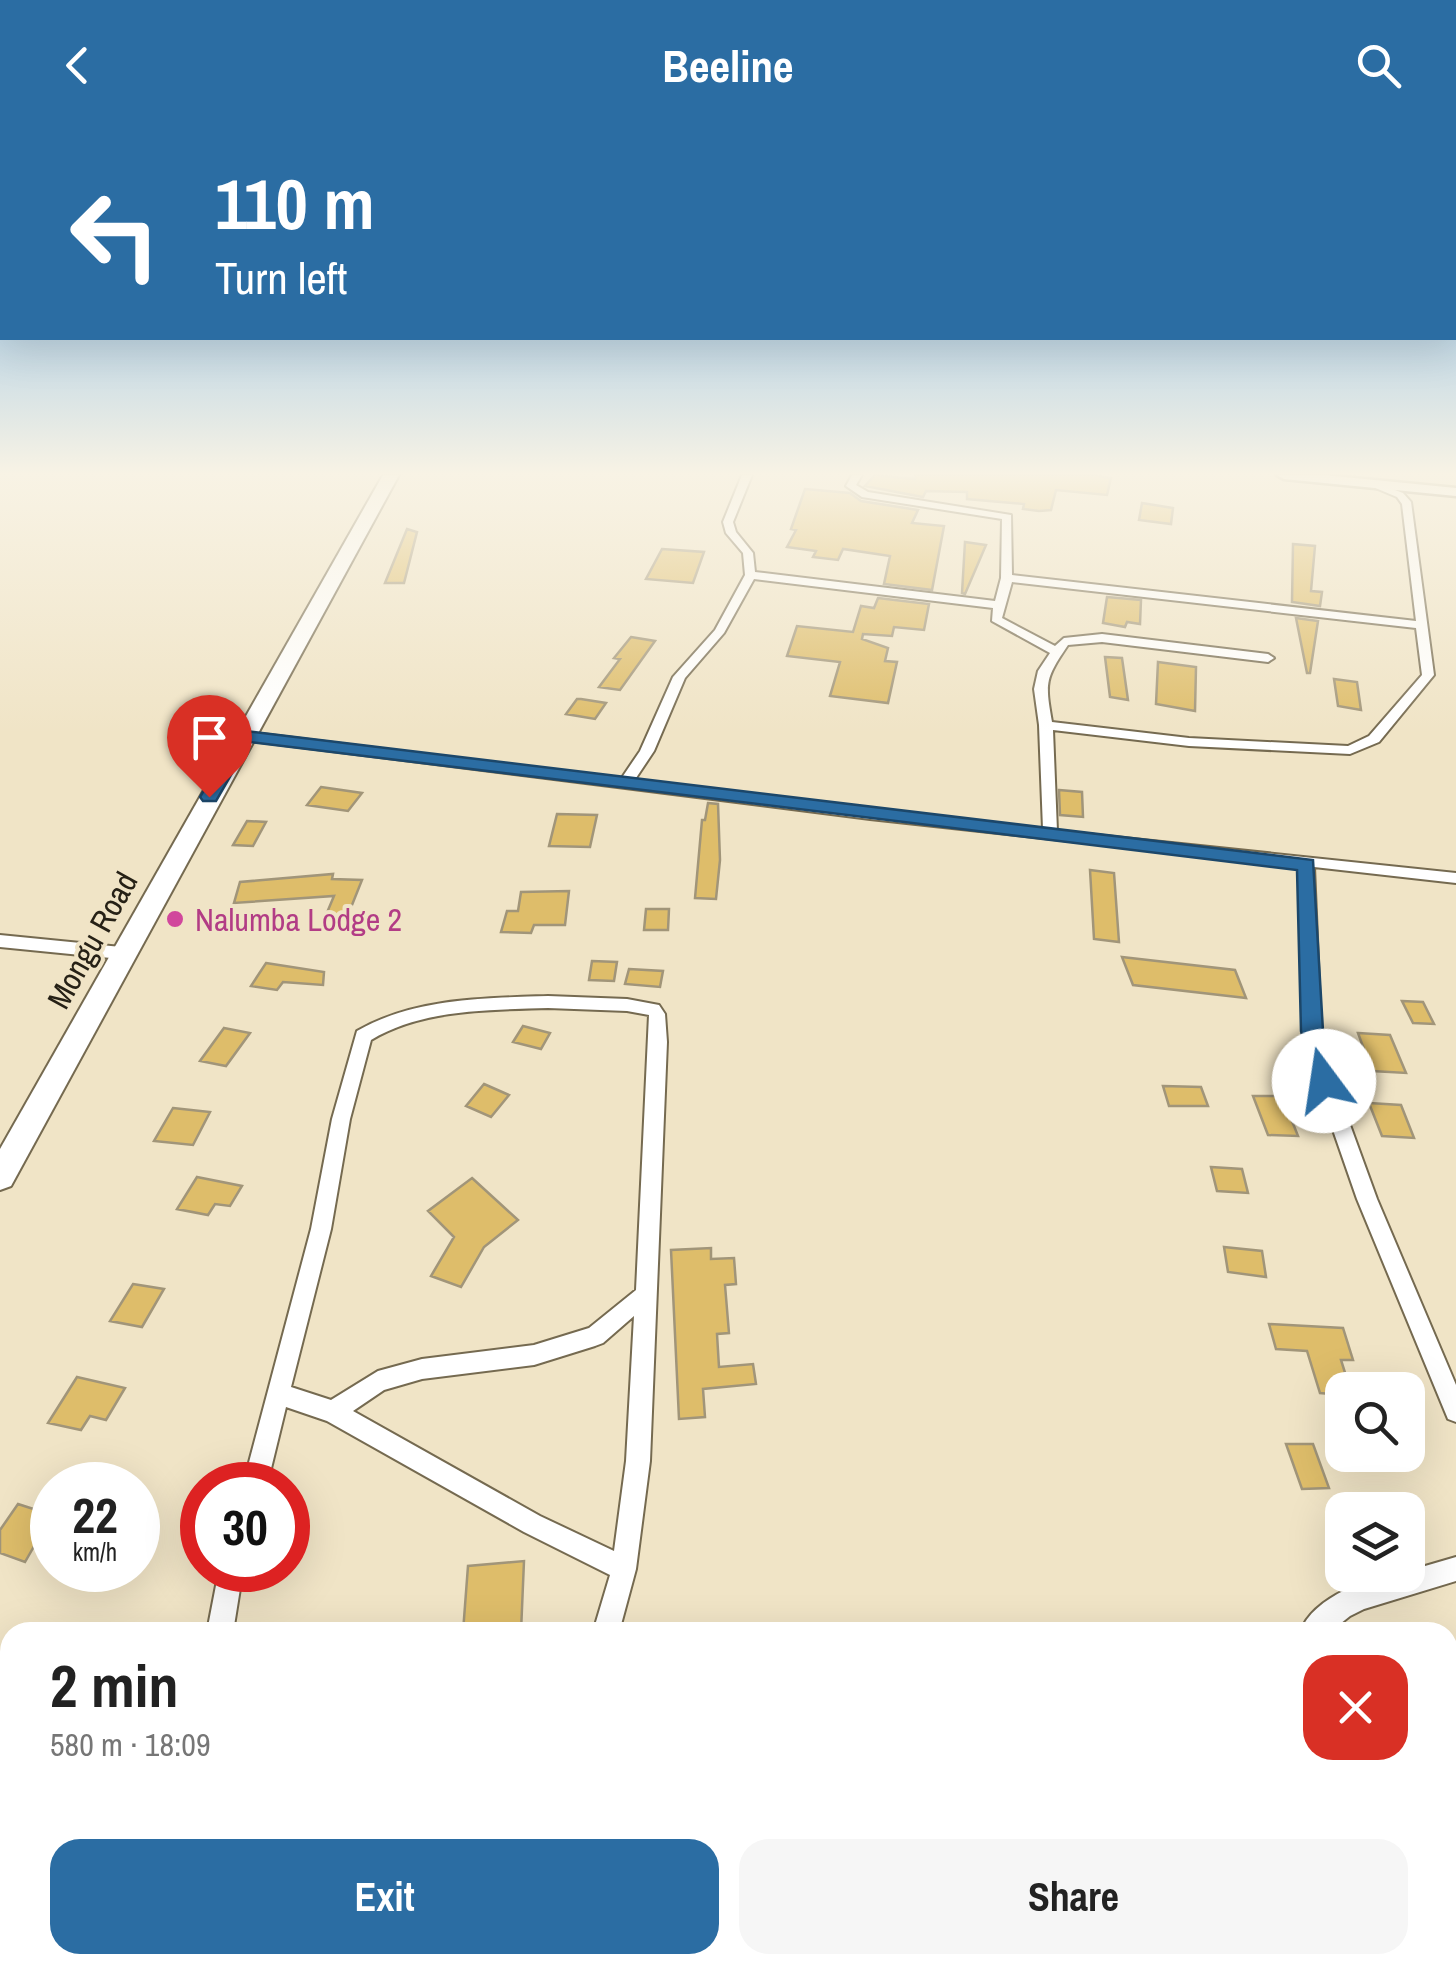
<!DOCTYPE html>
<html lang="en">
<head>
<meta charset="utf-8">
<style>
  :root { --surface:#fff; --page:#f6f6f6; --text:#222; --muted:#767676; --accent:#2b6da3 }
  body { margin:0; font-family:"Archivo Narrow",sans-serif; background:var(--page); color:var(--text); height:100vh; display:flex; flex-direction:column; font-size:38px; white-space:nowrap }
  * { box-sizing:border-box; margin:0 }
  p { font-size:32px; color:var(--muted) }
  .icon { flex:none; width:55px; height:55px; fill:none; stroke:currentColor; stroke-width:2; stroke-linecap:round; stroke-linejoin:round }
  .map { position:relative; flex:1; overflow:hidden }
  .drawer { position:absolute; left:0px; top:1492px; width:1458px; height:352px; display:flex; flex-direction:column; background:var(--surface); border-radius:30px 30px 0 0; box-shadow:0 10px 40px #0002 }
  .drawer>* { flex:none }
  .banner { position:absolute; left:0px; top:0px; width:1458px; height:210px; box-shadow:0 10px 40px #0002; background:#2b6da3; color:#fff; overflow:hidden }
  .buttons { position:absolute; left:1325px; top:1242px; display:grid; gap:20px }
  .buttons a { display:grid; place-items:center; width:100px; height:100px; border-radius:20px; background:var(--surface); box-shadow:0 10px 40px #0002; font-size:50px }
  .speed { position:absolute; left:30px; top:1332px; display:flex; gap:20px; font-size:50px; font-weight:700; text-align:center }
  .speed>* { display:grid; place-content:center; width:130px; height:130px; border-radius:50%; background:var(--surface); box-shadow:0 10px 40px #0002; line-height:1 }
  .speed small { font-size:25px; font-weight:400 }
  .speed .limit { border:15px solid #d22; background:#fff; color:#111 }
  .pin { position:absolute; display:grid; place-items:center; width:85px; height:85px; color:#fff; margin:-102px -42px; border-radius:50% 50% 50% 0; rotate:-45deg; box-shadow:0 0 10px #0007 }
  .pin .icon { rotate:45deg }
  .me { position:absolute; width:110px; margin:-55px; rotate:346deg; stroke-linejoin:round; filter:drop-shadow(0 0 8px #0008) }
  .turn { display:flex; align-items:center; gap:35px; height:210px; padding:0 50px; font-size:45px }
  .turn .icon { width:130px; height:130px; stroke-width:2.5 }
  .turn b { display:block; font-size:70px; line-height:85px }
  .round { display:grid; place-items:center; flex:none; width:105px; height:105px; border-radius:30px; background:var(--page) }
  .head { display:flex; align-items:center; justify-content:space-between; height:170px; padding:0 50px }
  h1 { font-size:60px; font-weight:700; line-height:75px }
  .action { display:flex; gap:20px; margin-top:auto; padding:20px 50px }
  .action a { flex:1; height:115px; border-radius:30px; background:var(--accent); color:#fff; font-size:40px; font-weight:700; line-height:115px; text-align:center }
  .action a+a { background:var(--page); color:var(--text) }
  header { display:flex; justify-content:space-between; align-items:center; height:130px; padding:0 50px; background:var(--accent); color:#fff; font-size:45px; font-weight:700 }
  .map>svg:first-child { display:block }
  .building { fill:#debd6a; stroke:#a19579; stroke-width:2.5 }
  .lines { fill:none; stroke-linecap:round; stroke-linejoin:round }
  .minor-casing { stroke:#756a50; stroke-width:4 }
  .secondary-casing { stroke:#756a50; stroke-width:5 }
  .primary-casing { stroke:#756a50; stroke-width:4 }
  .minor { fill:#fff; fill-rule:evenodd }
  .secondary { fill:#fff; fill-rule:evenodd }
  .primary { fill:#fff; fill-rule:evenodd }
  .route { fill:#2b6da3; stroke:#1c476a; stroke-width:2.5 }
  .hotel-dot { fill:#d1479c; stroke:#f0e4c6; stroke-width:4 }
  .labels { text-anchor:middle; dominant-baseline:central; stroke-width:8; stroke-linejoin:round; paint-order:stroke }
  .hotel-label { font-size:32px; fill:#b23c85; stroke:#f0e4c6; text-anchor:start }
  .street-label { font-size:32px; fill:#262116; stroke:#f0e4c6 }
</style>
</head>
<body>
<header><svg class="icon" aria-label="back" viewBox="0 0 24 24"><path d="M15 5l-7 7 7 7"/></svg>Beeline<svg class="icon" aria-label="search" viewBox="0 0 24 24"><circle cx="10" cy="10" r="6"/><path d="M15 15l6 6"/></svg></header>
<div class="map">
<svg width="1456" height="1844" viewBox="0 0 1456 1844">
  <rect width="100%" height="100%" fill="#f0e4c6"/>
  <path class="building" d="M 875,345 L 915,349 L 915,345 L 1094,345 L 1111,348 L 1107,365 L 1056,360 L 1051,380 L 1039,381 L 1023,379 L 1024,374 L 967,369 L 967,362 L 926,361 L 923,367 L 865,356 Z
    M 805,359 L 850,363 L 861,371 L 918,380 L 912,393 L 944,396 L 932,460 L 884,454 L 890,426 L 843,419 L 838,430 L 813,427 L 816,421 L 787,417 L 796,400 L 791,399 Z
    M 1142,373 L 1173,378 L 1171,394 L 1139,390 Z
    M 407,399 L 417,402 L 404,453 L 385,453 Z
    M 965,412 L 986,415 L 965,464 L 962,463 Z
    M 1293,414 L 1315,416 L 1311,461 L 1322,462 L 1320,476 L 1292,472 Z
    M 662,419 L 704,422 L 693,453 L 646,449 Z
    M 1107,467 L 1141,470 L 1140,494 L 1127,492 L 1125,497 L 1103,493 Z
    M 878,468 L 929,474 L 924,500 L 894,497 L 892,506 L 863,504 L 862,509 L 888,518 L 885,531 L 897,532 L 888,573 L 830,566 L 840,532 L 787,526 L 797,496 L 853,502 L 861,476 L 874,478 Z
    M 1296,488 L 1318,491 L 1310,543 L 1307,543 Z
    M 631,507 L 655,511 L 620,560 L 599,557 L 620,529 L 614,528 Z
    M 1105,527 L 1122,528 L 1128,570 L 1110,567 Z
    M 1158,532 L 1196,537 L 1195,581 L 1156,574 Z
    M 1334,549 L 1357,552 L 1361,580 L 1338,576 Z
    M 577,569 L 581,569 L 606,573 L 595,589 L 566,584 Z
    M 321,657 L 362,663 L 348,681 L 307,675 Z
    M 1059,660 L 1082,662 L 1083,687 L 1060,685 Z
    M 708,673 L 718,674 L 720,730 L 716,769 L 695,768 L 702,690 L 705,690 Z
    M 557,684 L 597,685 L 590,717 L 549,716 Z
    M 247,691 L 266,692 L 253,716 L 233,715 Z
    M 1090,740 L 1114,743 L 1119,812 L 1094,809 Z
    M 333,744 L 332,749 L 362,750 L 348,785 L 326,785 L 334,766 L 234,773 L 240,752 Z
    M 569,761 L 565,795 L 534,795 L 531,803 L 501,802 L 507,781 L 518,781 L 521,762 Z
    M 646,779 L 669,779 L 668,800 L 644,800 Z
    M 1122,827 L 1235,840 L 1246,868 L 1133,855 Z
    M 592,831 L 617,832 L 614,851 L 589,850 Z
    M 266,833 L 324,842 L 323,855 L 283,852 L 277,860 L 251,856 Z
    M 629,839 L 663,841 L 660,857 L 625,854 Z
    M 1402,871 L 1423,872 L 1434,894 L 1413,893 Z
    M 523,896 L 550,903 L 541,919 L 513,912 Z
    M 224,898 L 250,903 L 226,936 L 200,931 Z
    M 1358,903 L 1390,905 L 1406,943 L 1372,941 Z
    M 484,954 L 509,965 L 491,987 L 466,976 Z
    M 1163,956 L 1201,957 L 1208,976 L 1169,976 Z
    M 1253,966 L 1282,966 L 1298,1006 L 1268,1005 Z
    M 1369,973 L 1401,975 L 1414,1008 L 1382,1006 Z
    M 173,978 L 210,982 L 193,1015 L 154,1011 Z
    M 1211,1037 L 1242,1039 L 1248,1063 L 1217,1061 Z
    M 197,1047 L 242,1056 L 230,1076 L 215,1074 L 208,1085 L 177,1079 Z
    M 472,1048 L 518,1090 L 484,1117 L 461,1157 L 431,1146 L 454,1107 L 428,1081 Z
    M 1224,1117 L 1262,1121 L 1266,1147 L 1228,1142 Z
    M 711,1118 L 711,1129 L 734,1128 L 736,1154 L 725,1155 L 729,1203 L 717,1204 L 719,1237 L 753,1234 L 756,1254 L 703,1259 L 705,1287 L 679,1289 L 671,1120 Z
    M 133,1154 L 164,1159 L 142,1197 L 110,1191 Z
    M 1269,1194 L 1343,1198 L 1353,1230 L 1341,1230 L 1347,1249 L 1342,1249 L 1342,1265 L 1320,1263 L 1307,1221 L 1276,1219 Z
    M 77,1247 L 125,1258 L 106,1290 L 90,1286 L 81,1300 L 48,1293 Z
    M 1286,1314 L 1313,1314 L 1329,1358 L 1302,1359 Z
    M 18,1374 L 52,1385 L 25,1432 L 0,1423 L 0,1400 Z
    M 524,1431 L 521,1502 L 463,1502 L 468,1436 Z"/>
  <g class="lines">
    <g class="minor-casing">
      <path id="minor" d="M 742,345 L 752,345 L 733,392 L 736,402 L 753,423 L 755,442 L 995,471 L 1001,448 L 1002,389 L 862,367 L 846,356 L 852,345 L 862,345 L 856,355 L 868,362 L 1011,385 L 1012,445 L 1416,491 L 1402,374 L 1397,367 L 1366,354 L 1371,351 L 1403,363 L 1411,372 L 1434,545 L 1379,612 L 1350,624 L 1189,616 L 1053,600 L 1057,701 L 1456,743 L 1456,753 L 1314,737 L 1321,901 L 1334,951 L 1377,1069 L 1456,1255 L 1456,1292 L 1448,1289 L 1357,1069 L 1316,951 L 1303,901 L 1299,736 L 870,689 L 245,610 L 238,606 L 245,602 L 621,649 L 640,621 L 673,547 L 715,500 L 745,445 L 743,423 L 726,403 L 723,392 ZM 754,449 L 993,478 L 992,491 L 1050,523 L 1038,541 L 1034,559 L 1039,595 L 1043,699 L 634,651 L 654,621 L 685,548 L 724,503 ZM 1012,452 L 1416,498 L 1422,545 L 1369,606 L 1348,616 L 1189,608 L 1052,592 C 1045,552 1045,549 1068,515 L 1102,512 L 1268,532 L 1274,528 L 1268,524 L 1102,504 L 1064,508 L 1055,516 L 1002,488 Z
        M 0,805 L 121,817 L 129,823 L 121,829 L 0,817 Z
        M 548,866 L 627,869 L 659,875 L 665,884 L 667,912 L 650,1331 L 636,1439 L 619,1502 L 593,1502 L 610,1445 L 524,1402 L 327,1291 L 286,1277 L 267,1355 L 243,1355 L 311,1099 L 332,989 L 357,901 C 414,868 484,868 548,866 ZM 548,878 L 627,881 L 649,885 L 636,1160 L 589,1198 L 534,1215 L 422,1229 L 378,1241 L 331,1270 L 291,1257 L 331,1099 L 350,989 L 371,910 C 422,879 489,880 548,878 ZM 634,1186 L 626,1331 L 614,1421 L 540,1386 L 353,1281 L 384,1260 L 422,1249 L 534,1235 L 595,1216 L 603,1213 Z
        M 1456,1427 L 1456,1451 L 1364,1479 L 1350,1486 L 1330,1502 L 1300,1502 C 1314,1466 1371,1445 1408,1445 L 1408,1441 Z
        M 219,1440 L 243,1440 L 233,1502 L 207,1502 Z
        M 159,1835 L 189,1835 L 186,1844 L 156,1844 Z
        M 192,1835 L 224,1835 L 220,1844 L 188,1844 Z
        M 1398,1835 L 1428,1835 L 1431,1844 L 1401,1844 Z"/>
    </g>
    <g class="secondary-casing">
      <path id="secondary" d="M 1277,345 L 1324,345 L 1456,358 L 1456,366 L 1284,349 Z"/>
    </g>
    <g class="primary-casing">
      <path id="primary" d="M 383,345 L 399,345 L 11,1056 L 0,1060 L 0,1019 Z"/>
    </g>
    <use href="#minor" class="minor"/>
    <use href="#secondary" class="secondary"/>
    <use href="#primary" class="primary"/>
  </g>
  <linearGradient id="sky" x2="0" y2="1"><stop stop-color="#72b1e6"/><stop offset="0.57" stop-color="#f8f3e5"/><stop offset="1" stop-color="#f8f3e5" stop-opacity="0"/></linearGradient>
  <rect width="1456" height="603" fill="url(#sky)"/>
  <path class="route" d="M 245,601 L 1313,730 L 1323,901 L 1336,951 L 1324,960 L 1316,957 L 1301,901 L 1297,740 L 250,612 L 216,671 L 203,671 L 200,667 L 236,606 Z"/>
  <circle class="hotel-dot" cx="175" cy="789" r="10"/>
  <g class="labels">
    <g class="hotel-label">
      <text x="195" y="789">Nalumba Lodge 2</text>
    </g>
    <g class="street-label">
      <text transform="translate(92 810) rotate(-61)">Mongu Road</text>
    </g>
  </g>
</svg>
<div class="buttons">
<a><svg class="icon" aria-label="search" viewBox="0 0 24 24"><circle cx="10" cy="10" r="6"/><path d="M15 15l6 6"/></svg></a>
<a><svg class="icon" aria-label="layers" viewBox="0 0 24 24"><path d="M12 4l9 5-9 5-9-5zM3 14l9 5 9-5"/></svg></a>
</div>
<div class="speed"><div>22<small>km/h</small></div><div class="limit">30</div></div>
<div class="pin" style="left:209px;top:667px;background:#d93025"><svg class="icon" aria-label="arrive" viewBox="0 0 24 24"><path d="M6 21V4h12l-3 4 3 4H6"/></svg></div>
<svg class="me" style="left:1324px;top:951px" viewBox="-20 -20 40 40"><circle r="19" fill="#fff"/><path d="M0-13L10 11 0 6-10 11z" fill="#2b6da3"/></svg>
<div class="banner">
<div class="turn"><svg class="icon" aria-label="left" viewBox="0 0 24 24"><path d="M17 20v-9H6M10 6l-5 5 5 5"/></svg><div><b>110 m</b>Turn left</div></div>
</div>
<section class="drawer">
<div class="head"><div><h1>2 min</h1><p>580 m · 18:09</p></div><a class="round" style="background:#d93025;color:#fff"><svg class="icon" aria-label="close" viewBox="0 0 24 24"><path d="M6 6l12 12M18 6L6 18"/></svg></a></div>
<div class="action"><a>Exit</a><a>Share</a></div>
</section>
</div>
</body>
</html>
